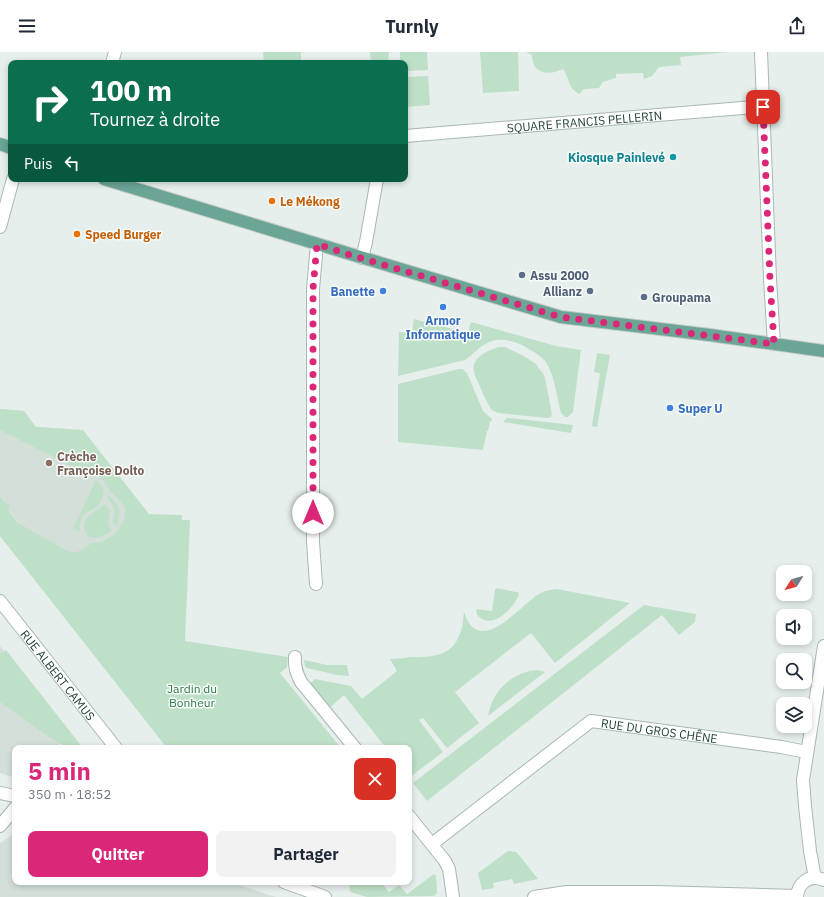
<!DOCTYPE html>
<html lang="fr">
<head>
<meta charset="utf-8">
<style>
  :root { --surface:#fff; --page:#f2f2f3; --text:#1f2937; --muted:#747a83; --accent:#db2777 }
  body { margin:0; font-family:"IBM Plex Sans",sans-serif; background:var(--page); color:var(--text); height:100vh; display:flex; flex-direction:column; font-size:15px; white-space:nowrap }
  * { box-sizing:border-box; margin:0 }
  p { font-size:13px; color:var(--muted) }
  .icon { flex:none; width:22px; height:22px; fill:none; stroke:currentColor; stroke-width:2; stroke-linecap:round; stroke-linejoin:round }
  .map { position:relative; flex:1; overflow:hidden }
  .sheet { position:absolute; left:12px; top:693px; width:400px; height:140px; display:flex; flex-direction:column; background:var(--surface); border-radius:8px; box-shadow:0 2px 6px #0003 }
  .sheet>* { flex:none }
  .top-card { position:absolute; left:8px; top:8px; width:400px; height:122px; border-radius:8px; box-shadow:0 2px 6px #0003; background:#0b6e4f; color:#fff; overflow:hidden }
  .needle { width:26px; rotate:233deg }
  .controls { position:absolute; left:776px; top:513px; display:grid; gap:8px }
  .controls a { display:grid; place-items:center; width:36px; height:36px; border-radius:8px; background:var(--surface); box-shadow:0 2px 6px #0003; font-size:20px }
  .pin { position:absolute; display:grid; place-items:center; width:34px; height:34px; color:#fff; margin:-17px; border-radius:8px; box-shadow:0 2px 6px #0006 }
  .me { position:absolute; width:44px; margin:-22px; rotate:0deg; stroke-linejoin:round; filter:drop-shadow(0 0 3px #0008) }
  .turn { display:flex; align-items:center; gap:14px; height:84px; padding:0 16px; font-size:18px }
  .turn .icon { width:52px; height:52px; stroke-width:2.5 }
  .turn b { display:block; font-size:28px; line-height:34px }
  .then { display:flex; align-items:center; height:38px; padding:0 16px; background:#0003; gap:8px; font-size:15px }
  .round { display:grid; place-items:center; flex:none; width:42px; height:42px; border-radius:8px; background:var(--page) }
  .head { display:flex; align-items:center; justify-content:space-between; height:68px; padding:0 16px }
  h1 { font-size:24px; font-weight:700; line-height:30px; color:var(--accent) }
  .cta { display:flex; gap:8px; margin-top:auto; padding:8px 16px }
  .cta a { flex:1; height:46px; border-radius:8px; background:var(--accent); color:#fff; font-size:16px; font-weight:700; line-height:46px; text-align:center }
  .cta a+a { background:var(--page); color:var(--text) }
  header { display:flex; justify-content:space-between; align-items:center; height:52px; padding:0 16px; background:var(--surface); font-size:18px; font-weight:700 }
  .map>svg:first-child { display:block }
  .built { fill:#d4dfda }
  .green { fill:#bfe0c8 }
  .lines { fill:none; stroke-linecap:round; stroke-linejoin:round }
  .minor-casing { stroke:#a8b8b2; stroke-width:14 }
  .tertiary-casing { stroke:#a8b8b2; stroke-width:14 }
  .primary-casing { stroke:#c2cac8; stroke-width:14 }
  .minor { stroke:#fff; stroke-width:12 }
  .tertiary { stroke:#fff; stroke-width:12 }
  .primary { stroke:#6aa596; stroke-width:12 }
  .route { stroke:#db2777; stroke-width:7; stroke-dasharray:0 12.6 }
  .culture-dot { fill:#0f9aa8; stroke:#f7fbf9; stroke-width:1.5 }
  .food-dot { fill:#e8710a; stroke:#f7fbf9; stroke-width:1.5 }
  .service-dot { fill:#5c6f8a; stroke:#f7fbf9; stroke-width:1.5 }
  .shop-dot { fill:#3f7fe0; stroke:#f7fbf9; stroke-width:1.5 }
  .education-dot { fill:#8d6e63; stroke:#f7fbf9; stroke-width:1.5 }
  .labels { text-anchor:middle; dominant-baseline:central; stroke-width:3; stroke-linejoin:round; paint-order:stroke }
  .street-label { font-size:12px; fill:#24423a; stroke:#f7fbf9 }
  .culture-label { font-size:12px; font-weight:bold; fill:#0d838f; stroke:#f7fbf9; text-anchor:end }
  .food-label { font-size:12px; font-weight:bold; fill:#c56008; stroke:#f7fbf9; text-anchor:start }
  .service-label { font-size:12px; font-weight:bold; fill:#4e5e75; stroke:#f7fbf9; text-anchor:start }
  .shop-label { font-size:12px; font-weight:bold; fill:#366cbe; stroke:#f7fbf9; text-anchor:end }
  .education-label { font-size:12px; font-weight:bold; fill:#785e54; stroke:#f7fbf9; text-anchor:start }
  .park-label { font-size:12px; fill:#2d7a4b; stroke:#f7fbf9 }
</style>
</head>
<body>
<header><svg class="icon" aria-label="menu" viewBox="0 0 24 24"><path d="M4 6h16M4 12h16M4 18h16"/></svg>Turnly<svg class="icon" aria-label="share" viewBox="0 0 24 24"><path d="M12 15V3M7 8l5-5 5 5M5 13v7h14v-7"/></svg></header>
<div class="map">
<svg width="824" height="845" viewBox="0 0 824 845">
  <rect width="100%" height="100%" fill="#e6efeb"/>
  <path class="built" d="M 0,357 L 24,359 L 36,375 L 71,377 L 140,465 L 94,502 L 72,509 L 27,482 L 8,458 L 4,450 L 0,444 Z
    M 0,594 L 64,676 L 58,696 L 15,696 L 15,726 L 0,721 Z
    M 15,781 L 15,830 L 230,830 L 276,845 L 0,845 L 0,791 Z"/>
  <path class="green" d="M 263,0 L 301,0 L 301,11 L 264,11 Z
    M 370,0 L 389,0 L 388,11 L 371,11 Z
    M 400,0 L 427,0 L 428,18 L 405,19 L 405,11 L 400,11 Z
    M 480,0 L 518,0 L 519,39 L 483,41 Z
    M 526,0 L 728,0 L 680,5 L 681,13 L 659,15 L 652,24 L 644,27 L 643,21 L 616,22 L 616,26 L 603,30 L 599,36 L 584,37 L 579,42 C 566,34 571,28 563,17 C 549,24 532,22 532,3 Z
    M 428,24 L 430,53 L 405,55 L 405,25 Z
    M 414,267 L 468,281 L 471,270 L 556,294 L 581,298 L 573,360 L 568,365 L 565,365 L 561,361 C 557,346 554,320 545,309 C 539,302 530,298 522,293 C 513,289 502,286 492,289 C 481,292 474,302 465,308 L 398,324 L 399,280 L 413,281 L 413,272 Z
    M 499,295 L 505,295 L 522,303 L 536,312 L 539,317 L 543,321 L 545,326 L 552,362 L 551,365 L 547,366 L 499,361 L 493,359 L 491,357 C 487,351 484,344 481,337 C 479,331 475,326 474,319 C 471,306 488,298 499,295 Z
    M 597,301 L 610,303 L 597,375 L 592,374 L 600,321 L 594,320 Z
    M 459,317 L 462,317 L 467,321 L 483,359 L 492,367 L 492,369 L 490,369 L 488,379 L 487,379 L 483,398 L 398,390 L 398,332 Z
    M 0,357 L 24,359 L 36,375 L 83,378 L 149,462 L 182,463 L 182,468 L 190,468 L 185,589 L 288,605 L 287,615 L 280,621 L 341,696 L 167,696 L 0,484 L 0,444 L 4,450 L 10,453 L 8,458 L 18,471 L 64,497 L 71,500 L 76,500 L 82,498 L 92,491 L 102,490 L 112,484 L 116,481 L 123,470 L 125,465 L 125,455 L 118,447 L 109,438 L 105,430 L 89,418 L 87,422 L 0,378 Z
    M 507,366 L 510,366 L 573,373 L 571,381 L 503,370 Z
    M 96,428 C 107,435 105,447 96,455 C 92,458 86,460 83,464 C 80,468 79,474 80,480 L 73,476 Z
    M 108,443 C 119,452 123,461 116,474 L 113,470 C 115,458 116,456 107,446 Z
    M 105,452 L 107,454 L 110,459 L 108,472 L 112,478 C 103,486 86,492 84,475 C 84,471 85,468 87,466 C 89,462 94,461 97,458 C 100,456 101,454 105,452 Z
    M 497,536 L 516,540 L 518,540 L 519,543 C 512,558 492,579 477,563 L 476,557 L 492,559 L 495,538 Z
    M 557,537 L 630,551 L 555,611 L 531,581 L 455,640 L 479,671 L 447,696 L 423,666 L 419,668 L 443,700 L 409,726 L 409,696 L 386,696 L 344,643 L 325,660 L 305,636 L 315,627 L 351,634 L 362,647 L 397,619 L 390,607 C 397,607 404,606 411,605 C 432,605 452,605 460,581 C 463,575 463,567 464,560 C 479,607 519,554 539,542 C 545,538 551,538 557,537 Z
    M 644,553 L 696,562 L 695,570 L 679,583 L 662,563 L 427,749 L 413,731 Z
    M 6,598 L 83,696 L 67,696 L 49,685 L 0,650 L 0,602 Z
    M 304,608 L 327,613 L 347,613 L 349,624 L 337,623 L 307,616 L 305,614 Z
    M 537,618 L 545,620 L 488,664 C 489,658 491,652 494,646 C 502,631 519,619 537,618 Z
    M 508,799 L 516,800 L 520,804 L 538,827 L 514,832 L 512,827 L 493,831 L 494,836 L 482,838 L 478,821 Z
    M 434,822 L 436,824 L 437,841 L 435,843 L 433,844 L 367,845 L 350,840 L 349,830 L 381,830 L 389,840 L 399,833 L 407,842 Z"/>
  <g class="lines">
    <g class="minor-casing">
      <g id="minor">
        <path d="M 112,11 L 115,0"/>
        <path id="s1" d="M 405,84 L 742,56 L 763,55"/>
        <path d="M 0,175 L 13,127"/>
        <path d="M 362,206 L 366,190 L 377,127"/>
        <path d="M 316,532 L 313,490 L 313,237 L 317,192"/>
        <path id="s2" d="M 0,549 L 116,696"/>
        <path d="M 295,605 C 294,615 297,622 301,630 L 355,696"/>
        <path d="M 409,764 L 445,809 L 449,817 L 453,845"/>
        <path d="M 0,774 L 15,756"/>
        <path id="s3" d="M 432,792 L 591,669 L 781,695 L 807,700"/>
      </g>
    </g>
    <g class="tertiary-casing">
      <path id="tertiary" d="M 761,0 L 770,227 L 774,292
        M 0,741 L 15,744
        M 815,826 L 810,799 L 805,754 L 803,728 L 824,594
        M 284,830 L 325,845
        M 534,845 L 567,840 L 656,840 L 797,844
        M 797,845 C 798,830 810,822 824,828"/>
    </g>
    <g class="primary-casing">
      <path id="primary" d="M 0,92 L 11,96
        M 104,127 L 347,201 L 561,265 L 710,283 L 824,299"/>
    </g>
    <use href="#minor" class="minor"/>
    <use href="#tertiary" class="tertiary"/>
    <use href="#primary" class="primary"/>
  </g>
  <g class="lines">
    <path class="route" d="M 313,461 L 313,237 L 317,192 L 347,202 L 561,265 L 774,292 L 770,227 L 763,55"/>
  </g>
  <circle class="culture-dot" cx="673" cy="105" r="4"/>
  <g class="food-dot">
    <circle cx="272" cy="149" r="4"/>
    <circle cx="77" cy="182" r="4"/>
  </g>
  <g class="service-dot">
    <circle cx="522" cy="223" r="4"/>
    <circle cx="590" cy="239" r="4"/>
    <circle cx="644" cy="245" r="4"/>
  </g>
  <g class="shop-dot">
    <circle cx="383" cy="239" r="4"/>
    <circle cx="443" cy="255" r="4"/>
    <circle cx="670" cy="356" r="4"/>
  </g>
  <circle class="education-dot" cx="49" cy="411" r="4"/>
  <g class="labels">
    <g class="street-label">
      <text stroke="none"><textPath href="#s1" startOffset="180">SQUARE FRANCIS PELLERIN</textPath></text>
      <text stroke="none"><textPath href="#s2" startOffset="94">RUE ALBERT CAMUS</textPath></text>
      <text stroke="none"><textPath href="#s3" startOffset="270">RUE DU GROS CHÊNE</textPath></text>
    </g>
    <g class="culture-label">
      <text x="665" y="105">Kiosque Painlevé</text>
    </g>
    <g class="food-label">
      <text x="280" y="149">Le Mékong</text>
      <text x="85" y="182">Speed Burger</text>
    </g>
    <g class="service-label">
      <text x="530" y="223">Assu 2000</text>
      <text x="582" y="239" text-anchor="end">Allianz</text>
      <text x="652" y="245">Groupama</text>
    </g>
    <g class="shop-label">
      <text x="375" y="239">Banette</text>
      <text x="443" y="268" text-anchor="middle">Armor<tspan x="443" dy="14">Informatique</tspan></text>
      <text x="678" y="356" text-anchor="start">Super U</text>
    </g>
    <g class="education-label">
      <text x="57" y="404">Crèche<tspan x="57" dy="14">Françoise Dolto</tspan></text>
    </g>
    <g class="park-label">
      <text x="192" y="636">Jardin du<tspan x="192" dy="14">Bonheur</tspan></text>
    </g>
  </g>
</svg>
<div class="controls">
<a><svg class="needle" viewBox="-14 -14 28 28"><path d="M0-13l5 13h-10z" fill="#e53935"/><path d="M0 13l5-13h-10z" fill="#747a83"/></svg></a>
<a><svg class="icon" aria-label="sound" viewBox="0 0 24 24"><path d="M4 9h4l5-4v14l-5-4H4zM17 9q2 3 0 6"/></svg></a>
<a><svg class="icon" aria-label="search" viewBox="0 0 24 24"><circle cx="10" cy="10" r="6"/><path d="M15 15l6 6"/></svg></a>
<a><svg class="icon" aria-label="layers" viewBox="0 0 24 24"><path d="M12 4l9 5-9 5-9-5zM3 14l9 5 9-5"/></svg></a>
</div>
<div class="pin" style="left:763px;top:55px;background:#d93025"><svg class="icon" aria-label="arrive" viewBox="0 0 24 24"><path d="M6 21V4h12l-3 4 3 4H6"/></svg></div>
<svg class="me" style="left:313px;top:461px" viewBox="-20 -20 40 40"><circle r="19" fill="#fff"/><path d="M0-13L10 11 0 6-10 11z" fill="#db2777"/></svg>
<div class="top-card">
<div class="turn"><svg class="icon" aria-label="right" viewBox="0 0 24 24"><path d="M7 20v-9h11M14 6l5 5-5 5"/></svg><div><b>100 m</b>Tournez à droite</div></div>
<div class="then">Puis<svg class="icon" aria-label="left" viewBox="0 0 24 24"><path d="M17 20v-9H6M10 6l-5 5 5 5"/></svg></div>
</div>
<section class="sheet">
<div class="head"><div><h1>5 min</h1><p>350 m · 18:52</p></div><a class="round" style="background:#d93025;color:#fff"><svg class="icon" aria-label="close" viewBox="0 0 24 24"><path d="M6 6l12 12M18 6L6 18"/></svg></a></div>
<div class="cta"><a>Quitter</a><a>Partager</a></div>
</section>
</div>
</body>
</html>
